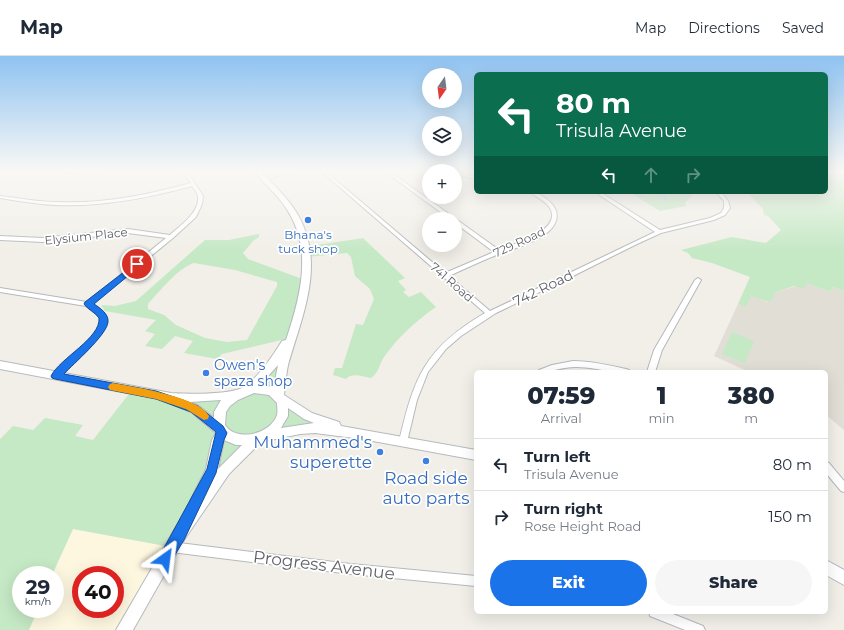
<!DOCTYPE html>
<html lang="en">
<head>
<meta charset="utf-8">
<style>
  :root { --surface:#fff; --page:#f6f6f7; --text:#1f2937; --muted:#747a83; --line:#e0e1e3; --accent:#1a73e8 }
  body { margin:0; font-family:Montserrat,sans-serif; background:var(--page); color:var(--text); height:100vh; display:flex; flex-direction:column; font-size:15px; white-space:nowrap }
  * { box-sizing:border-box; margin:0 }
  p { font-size:13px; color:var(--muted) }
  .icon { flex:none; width:22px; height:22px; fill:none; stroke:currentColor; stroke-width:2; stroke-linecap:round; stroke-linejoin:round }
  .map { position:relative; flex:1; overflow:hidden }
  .side { position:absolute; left:474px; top:314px; width:354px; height:244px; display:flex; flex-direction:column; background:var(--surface); border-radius:6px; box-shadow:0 4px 16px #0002 }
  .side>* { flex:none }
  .hud { position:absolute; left:474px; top:16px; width:354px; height:122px; border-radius:6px; box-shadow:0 4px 16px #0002; background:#0b6e4f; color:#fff; overflow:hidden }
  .needle { width:26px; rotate:194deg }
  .fabs { position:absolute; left:422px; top:12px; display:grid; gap:8px }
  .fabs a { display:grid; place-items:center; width:40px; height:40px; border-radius:50%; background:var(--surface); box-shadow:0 4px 16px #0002; font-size:20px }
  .speed { position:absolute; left:12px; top:510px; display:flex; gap:8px; font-size:20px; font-weight:700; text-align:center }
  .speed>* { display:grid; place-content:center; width:52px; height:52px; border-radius:50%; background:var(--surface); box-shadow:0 4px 16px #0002; line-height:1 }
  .speed small { font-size:10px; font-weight:400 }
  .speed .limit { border:6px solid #d22; background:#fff; color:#111 }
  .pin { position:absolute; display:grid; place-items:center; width:34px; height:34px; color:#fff; margin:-17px; border:2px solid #fff; border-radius:50%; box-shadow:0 1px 4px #0007 }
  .me { position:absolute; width:44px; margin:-22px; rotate:31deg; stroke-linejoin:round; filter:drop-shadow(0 0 3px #0008) }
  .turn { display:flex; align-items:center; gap:14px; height:84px; padding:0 16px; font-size:18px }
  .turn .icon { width:52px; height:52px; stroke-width:2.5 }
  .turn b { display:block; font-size:28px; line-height:34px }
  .lanes { display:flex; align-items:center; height:38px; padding:0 16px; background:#0003; justify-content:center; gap:20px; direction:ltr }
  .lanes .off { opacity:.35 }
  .eta { display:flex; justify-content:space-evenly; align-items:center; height:68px; text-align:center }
  .eta b { font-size:24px; font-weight:800; line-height:28px }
  .cta { display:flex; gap:8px; margin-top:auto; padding:8px 16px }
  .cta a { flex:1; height:46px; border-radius:24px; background:var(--accent); color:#fff; font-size:16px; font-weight:800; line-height:46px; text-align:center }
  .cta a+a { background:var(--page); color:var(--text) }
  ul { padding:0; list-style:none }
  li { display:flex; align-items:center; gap:12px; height:52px; padding:0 16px; border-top:1px solid var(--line) }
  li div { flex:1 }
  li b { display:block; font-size:15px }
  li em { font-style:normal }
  header { display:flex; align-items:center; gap:24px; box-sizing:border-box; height:56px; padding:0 20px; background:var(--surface); border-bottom:1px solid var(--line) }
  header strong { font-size:19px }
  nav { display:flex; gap:22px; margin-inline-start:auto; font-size:14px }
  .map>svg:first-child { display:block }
  .commercial { fill:#fef7e0; fill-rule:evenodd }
  .education { fill:#e1ded6 }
  .green { fill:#c5e8c5; fill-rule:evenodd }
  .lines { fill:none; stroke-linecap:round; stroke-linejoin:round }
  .stream { stroke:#aadaff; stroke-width:2 }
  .street-casing { stroke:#b5b8bc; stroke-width:2 }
  .secondary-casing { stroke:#b6babf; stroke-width:2 }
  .street { fill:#fff; fill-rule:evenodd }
  .secondary { fill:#fff; fill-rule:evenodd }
  .route { fill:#1a73e8; stroke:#114b97 }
  .slow { fill:#f59e0b }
  .shop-dot { fill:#3f7fe0; stroke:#fff; stroke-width:1.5 }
  .labels { text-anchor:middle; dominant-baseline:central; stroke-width:3.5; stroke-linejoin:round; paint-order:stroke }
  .far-shop-label { font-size:12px; fill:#366cbe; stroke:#fff }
  .far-street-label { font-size:12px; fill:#5f6368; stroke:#fff }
  .street-label { font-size:14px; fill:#5f6368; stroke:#fff }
  .shop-label { font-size:14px; fill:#366cbe; stroke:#fff; text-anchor:start }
  .near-shop-label { font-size:17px; fill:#366cbe; stroke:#fff; text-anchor:end }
  .near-street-label { font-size:17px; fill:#5f6368; stroke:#fff }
</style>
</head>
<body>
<header>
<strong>Map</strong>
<nav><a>Map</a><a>Directions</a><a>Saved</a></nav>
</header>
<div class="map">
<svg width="844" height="574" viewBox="0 0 844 574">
  <rect width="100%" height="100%" fill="#f1efe8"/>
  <path class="commercial" d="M 73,473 L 171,491 L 122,574 L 29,574 L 38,553 L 55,553 L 55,519 L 52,519 ZM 81,519 L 115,519 L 115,553 L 81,553 Z"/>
  <path class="education" d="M 806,227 L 831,236 L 832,231 L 844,235 L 844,374 L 826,359 L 826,316 L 747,315 L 714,300 L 738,248 L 746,250 L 751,239 L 768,246 L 776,236 Z"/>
  <path class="green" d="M 826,115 L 844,115 L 844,235 L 832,231 L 831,236 L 806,227 L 804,233 L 794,230 L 776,236 L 770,246 L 751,240 L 746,251 L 738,248 L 750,221 L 712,207 L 692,202 L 688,197 L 681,194 L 732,181 L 766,187 L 781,174 L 768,160 L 764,159 L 763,153 L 748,137 L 826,136 Z
    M 629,136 L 691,136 L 693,138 L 685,147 L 686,150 L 660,155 Z
    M 259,178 L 259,181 L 253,185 L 243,197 L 248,203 L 305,224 L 279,338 L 331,374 L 262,381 L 236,398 L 171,491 L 73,473 L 52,519 L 21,519 L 21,553 L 38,553 L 29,574 L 0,574 L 0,383 L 13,370 L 33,374 L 45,362 L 83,369 L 75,380 L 93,384 L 132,334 L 205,341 L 247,332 L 290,282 L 222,298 L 217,303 L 184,297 L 193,285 L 175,280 L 162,293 L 145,290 L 155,278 L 145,275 L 156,264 L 105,255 L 101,249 L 115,250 L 136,245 L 205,184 L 229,184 ZM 194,207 L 235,214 L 277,226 L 277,230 L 247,284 L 227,286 L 205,282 L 176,269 L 164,259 L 148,253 L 148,248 C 159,236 179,211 194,207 Z
    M 363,182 L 405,222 L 398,225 L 406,234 L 403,236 L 409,241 L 421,236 L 436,251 C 417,264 397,282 384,301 C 379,308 379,317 371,322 C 363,321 352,316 346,323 L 333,319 L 335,312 L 342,312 L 356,268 L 363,269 L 374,243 L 370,233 L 355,220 L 351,201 L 347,197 L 306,201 L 304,191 Z
    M 732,276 L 754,285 L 745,307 L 722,298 Z"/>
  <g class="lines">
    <path class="stream" d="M 663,136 L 666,144"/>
    <g class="street-casing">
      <path id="street" d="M 63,115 L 99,117 L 101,118 L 99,119 L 65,116 Z
        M 183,115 L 187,115 L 203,140 L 202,148 L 196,161 L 173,182 L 92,248 C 99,251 108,258 107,266 C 105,281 69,311 58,322 L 52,322 L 51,320 L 52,318 C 68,304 93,285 101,266 C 100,258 93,254 86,250 L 0,236 L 0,232 L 87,246 L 166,182 L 128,177 L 43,186 L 0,184 L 0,180 L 43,182 L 128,173 L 170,179 C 180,170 200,156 198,141 C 198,137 194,133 192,130 C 148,142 102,151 55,149 C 37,148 18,145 0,142 L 0,140 C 19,142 38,146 58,146 C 103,148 147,139 191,127 Z
        M 289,115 L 295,115 L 264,124 L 262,123 Z
        M 321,115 L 325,115 L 445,217 L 494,196 L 455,167 L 455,163 L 450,163 L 384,115 L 389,115 L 499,194 C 512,188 560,176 551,154 C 547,145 537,142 530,136 C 538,136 545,141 551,147 C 558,154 559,163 552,172 C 540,186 511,193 494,200 C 479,206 464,213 449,220 L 490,255 L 655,176 L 595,136 L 600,136 L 660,174 L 710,162 L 721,157 L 724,152 L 724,145 L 716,136 L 721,136 L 728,145 L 730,152 L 725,159 L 714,164 L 661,177 L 637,188 L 571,221 L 496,257 L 461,280 L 446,293 L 428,316 L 417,344 L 407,386 L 406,389 L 403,390 L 400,389 L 399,386 C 414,321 425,292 485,257 Z
        M 455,116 L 476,121 L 476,123 L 455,118 Z
        M 698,222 L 701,224 L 662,294 L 655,316 L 647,316 L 654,294 L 695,224 Z
        M 573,305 C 591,305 608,309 626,313 L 629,314 L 630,316 C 625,316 619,317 614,316 C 601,314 589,311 576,311 C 563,311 551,316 538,316 L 539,314 L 552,309 Z
        M 826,406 L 829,407 L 844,425 L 844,436 L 841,435 L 826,417 Z
        M 171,486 L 351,508 L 476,520 L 476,530 L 351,518 L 171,496 L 167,495 L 166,491 L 167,487 Z
        M 649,556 L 668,556 L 703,570 L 705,574 L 685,574 L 650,560 Z"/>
    </g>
    <g class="secondary-casing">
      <path id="secondary" d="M 254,115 L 260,115 C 274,129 288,142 298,159 C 326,208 302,260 288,309 C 286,319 285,329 284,339 L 312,357 L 339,366 L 341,370 L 476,394 L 476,404 L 362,383 L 315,377 L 300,378 L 261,386 L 229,418 L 184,484 L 133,574 L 116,574 L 174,474 L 192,449 L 190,445 L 206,413 L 212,384 L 216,377 L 191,356 L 171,348 L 169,345 L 0,313 L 0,305 L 171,337 C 187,338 228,339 242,332 C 256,325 274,298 282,285 L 286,284 C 300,242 314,193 286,152 C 277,138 264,128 254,115 ZM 278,309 L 274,331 L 260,329 ZM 254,337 L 269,339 L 277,347 C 277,350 278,356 277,359 C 270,379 236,386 225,369 L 226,356 L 230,350 L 238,344 ZM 221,344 L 214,356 L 214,362 L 199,350 L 190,346 ZM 288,352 L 304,363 L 314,367 L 281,372 L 288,360 ZM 224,384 L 236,389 L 242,389 L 218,413 Z
        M 826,504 L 844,514 L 844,529 L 826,519 Z"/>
    </g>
    <use href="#street" class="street"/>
    <use href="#secondary" class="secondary"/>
  </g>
  <linearGradient id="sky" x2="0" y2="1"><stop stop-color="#8fc3f1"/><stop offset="0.59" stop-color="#f9f8f5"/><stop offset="1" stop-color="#f9f8f5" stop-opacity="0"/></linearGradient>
  <rect width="844" height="195" fill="url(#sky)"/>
  <path class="route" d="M 137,206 L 140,207 L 140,210 L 94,248 C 100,252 109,258 108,266 C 107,279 73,308 64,318 L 156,335 L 183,344 L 198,350 L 223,370 L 227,377 L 224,384 L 216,417 L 184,484 L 170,507 L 165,509 L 160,507 L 158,503 L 207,413 L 216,376 L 191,356 L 156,343 L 55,323 L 52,322 L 51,320 C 60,302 101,282 99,262 C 95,256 88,254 84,248 L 85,246 Z"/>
  <path class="slow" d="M 113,327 C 134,331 200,341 209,360 L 208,363 L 204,364 L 186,353 L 156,343 L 110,334 L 108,331 L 110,328 Z"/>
  <g class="shop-dot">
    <circle cx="308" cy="164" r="4"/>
    <circle cx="206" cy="317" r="4"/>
    <circle cx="380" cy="396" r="4"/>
    <circle cx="426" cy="405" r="4"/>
  </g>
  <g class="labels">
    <g class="far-shop-label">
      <text x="308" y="178">Bhana's<tspan x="308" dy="14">tuck shop</tspan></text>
    </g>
    <g class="far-street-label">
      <text transform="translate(86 180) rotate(-6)">Elysium Place</text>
      <text transform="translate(519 186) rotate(-25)">729 Road</text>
      <text transform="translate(452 226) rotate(41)">741 Road</text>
    </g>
    <g class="street-label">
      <text transform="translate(543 232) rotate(-26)">742 Road</text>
    </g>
    <g class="shop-label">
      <text x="214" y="309">Owen's<tspan x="214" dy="16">spaza shop</tspan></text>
    </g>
    <g class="near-shop-label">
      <text x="372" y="386">Muhammed's<tspan x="372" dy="20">superette</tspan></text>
      <text x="426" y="422" text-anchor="middle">Road side<tspan x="426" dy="20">auto parts</tspan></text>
    </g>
    <g class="near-street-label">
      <text transform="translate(324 509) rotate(7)">Progress Avenue</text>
    </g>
  </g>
</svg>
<div class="fabs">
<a><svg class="needle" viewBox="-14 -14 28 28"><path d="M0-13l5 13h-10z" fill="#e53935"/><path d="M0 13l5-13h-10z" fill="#747a83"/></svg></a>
<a><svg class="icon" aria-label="layers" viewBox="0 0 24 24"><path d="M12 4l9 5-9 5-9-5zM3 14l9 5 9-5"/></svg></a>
<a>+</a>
<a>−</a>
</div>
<div class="speed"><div>29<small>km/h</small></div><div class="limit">40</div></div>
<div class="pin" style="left:137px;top:208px;background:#d93025"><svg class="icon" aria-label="arrive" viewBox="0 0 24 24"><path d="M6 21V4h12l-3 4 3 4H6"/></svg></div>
<svg class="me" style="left:165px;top:503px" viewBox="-20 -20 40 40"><path d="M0-17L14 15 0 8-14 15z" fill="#1a73e8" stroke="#fff" stroke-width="4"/></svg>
<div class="hud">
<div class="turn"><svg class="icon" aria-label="left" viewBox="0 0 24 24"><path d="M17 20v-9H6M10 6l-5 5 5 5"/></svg><div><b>80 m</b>Trisula Avenue</div></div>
<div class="lanes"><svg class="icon" aria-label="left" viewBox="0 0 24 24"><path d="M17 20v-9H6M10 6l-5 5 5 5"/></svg><svg class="icon off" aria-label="ahead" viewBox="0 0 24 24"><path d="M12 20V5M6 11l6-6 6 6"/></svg><svg class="icon off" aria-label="right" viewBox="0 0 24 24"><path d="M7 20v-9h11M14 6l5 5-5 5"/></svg></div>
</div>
<section class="side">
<div class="eta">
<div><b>07:59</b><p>Arrival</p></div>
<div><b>1</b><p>min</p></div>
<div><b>380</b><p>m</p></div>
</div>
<ul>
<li><svg class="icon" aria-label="left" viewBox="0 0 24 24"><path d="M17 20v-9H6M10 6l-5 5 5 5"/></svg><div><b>Turn left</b><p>Trisula Avenue</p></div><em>80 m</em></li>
<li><svg class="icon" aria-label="right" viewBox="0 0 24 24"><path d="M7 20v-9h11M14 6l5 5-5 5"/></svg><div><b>Turn right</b><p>Rose Height Road</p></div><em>150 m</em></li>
</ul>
<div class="cta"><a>Exit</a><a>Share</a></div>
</section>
</div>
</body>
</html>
